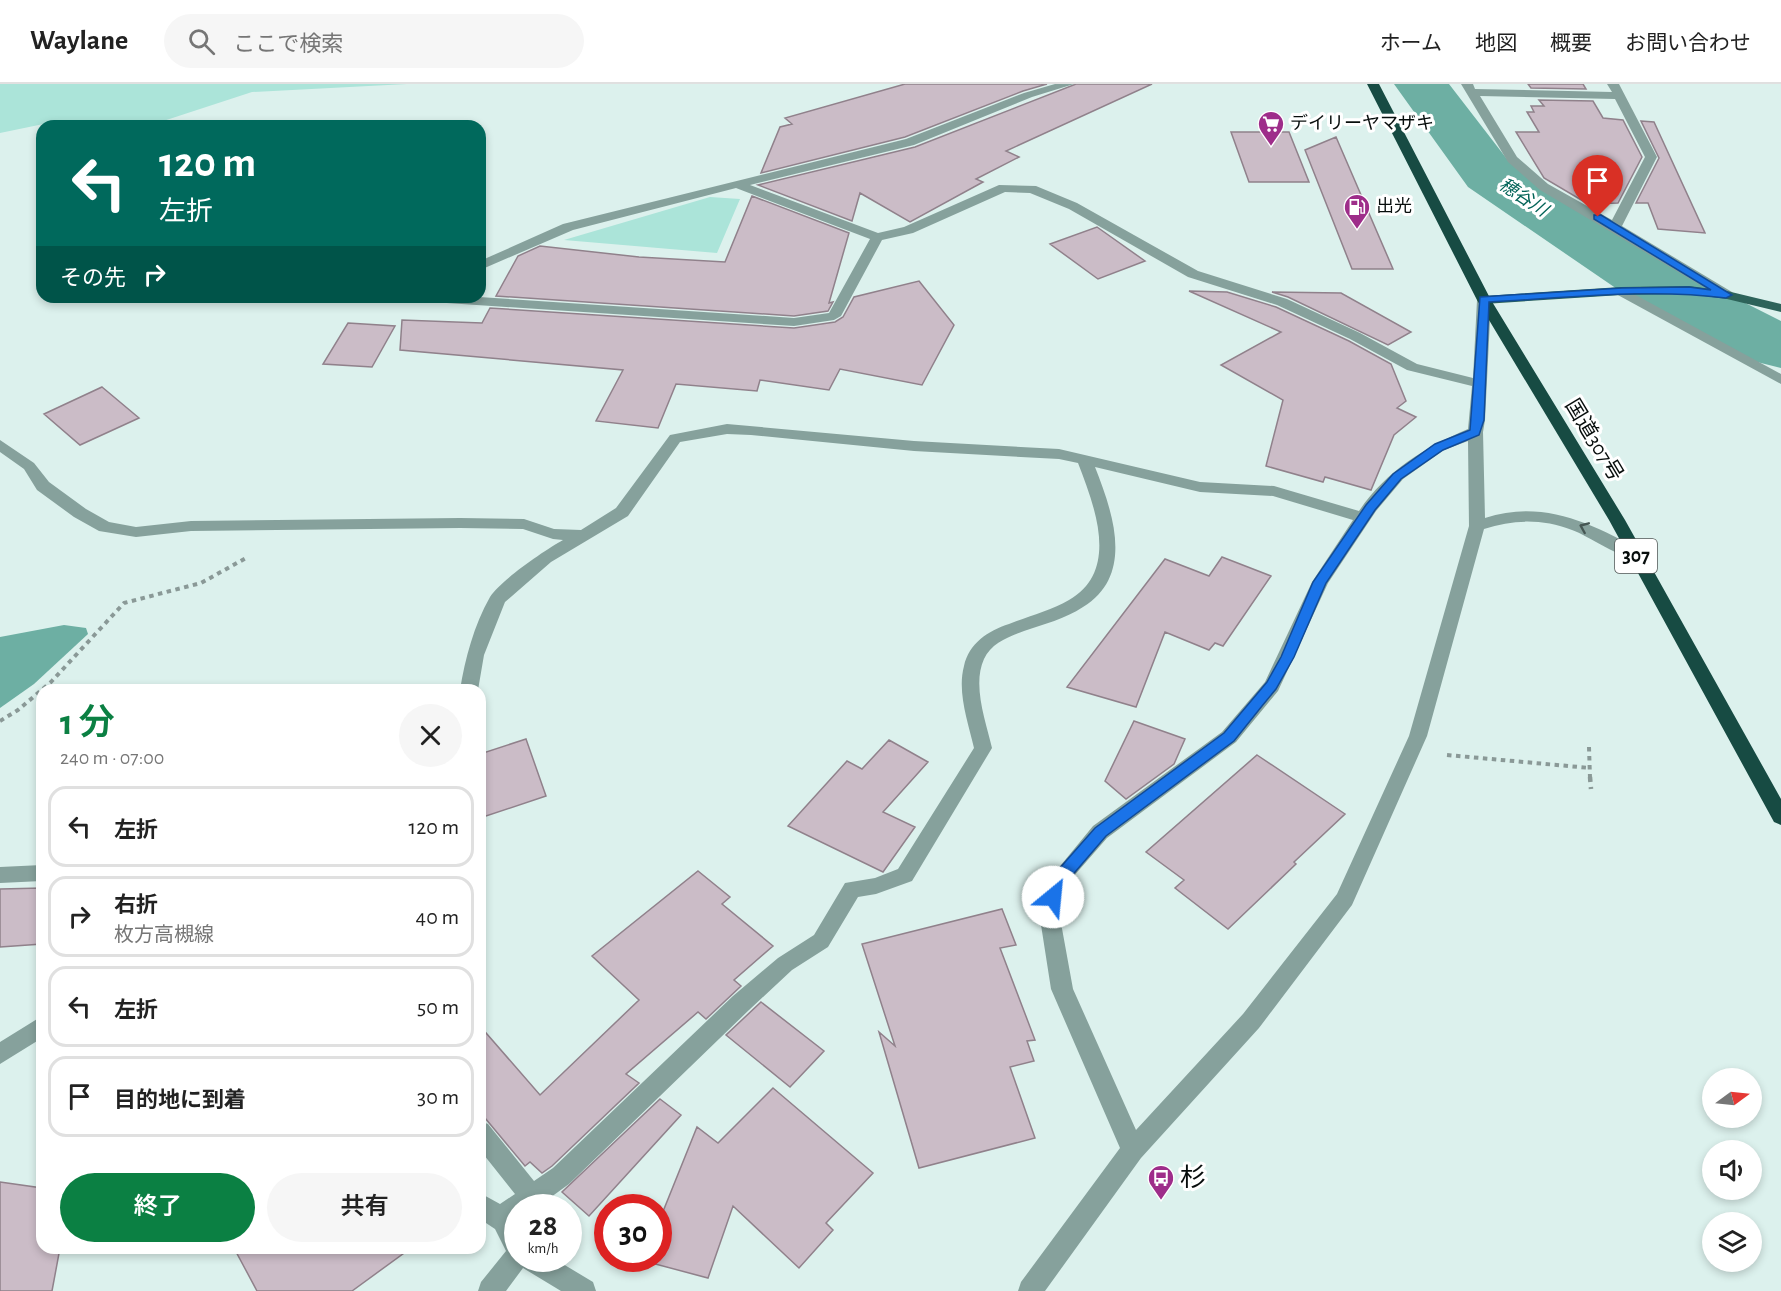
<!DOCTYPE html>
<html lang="ja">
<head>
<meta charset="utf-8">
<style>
  :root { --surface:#fff; --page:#f6f6f6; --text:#222; --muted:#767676; --line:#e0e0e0; --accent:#0b8043 }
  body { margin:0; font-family:"Alegreya Sans","Noto Sans JP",sans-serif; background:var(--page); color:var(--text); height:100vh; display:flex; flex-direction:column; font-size:22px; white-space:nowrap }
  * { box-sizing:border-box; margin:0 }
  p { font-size:20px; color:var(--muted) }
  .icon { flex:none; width:33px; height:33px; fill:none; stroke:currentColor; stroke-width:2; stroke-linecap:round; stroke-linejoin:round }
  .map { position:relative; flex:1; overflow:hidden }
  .panel { position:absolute; left:36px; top:600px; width:450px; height:570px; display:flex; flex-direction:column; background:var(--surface); border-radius:18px; box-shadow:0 3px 9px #0003 }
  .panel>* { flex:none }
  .hud { position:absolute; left:36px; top:36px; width:450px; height:183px; border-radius:18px; box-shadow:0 3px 9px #0003; background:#00695c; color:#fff; overflow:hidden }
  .needle { width:39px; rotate:75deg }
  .tools { position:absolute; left:1702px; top:984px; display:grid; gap:12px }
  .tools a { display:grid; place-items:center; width:60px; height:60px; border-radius:50%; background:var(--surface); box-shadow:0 3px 9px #0003; font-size:30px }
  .speed { position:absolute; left:504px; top:1110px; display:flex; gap:12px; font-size:30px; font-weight:700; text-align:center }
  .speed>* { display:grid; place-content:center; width:78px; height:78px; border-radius:50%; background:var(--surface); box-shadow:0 3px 9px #0003; line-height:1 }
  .speed small { font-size:15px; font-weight:400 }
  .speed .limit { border:9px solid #d22; background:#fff; color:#111 }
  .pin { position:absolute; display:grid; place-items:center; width:51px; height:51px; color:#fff; margin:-62px -26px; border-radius:50% 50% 50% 0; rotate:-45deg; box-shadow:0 0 6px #0007 }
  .pin .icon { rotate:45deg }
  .me { position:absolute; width:66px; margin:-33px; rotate:28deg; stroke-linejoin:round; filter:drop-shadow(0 0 4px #0008) }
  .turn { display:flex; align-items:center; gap:21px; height:126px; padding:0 24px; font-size:27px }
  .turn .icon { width:78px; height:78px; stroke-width:2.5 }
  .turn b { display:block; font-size:42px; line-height:51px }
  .then { display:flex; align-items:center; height:57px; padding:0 24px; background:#0003; gap:12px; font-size:22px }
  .round { display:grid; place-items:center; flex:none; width:63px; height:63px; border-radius:32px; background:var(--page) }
  .headline { display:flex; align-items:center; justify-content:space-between; height:102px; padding:0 24px }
  h1 { font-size:36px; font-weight:600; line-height:45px; color:var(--accent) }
  .button { display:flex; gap:12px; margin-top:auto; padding:12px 24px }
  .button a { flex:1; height:69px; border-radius:36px; background:var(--accent); color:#fff; font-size:24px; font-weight:600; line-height:69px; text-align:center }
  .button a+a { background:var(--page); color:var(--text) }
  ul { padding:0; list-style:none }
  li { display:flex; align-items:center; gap:18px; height:81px; margin:0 12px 9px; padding:0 12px; border:3px solid var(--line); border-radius:18px }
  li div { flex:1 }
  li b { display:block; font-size:22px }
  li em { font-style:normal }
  header { display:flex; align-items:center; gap:36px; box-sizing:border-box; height:84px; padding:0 30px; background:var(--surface); border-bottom:2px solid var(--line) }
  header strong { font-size:28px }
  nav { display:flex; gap:33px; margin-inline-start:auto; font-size:21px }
  .search { width:420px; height:54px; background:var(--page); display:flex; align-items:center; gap:15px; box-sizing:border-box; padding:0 21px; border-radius:33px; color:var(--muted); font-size:22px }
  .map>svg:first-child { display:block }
  .green { fill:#abe4d9 }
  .water { fill:#6dafa3 }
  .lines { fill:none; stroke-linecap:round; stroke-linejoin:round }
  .river { fill:#6dafa3; fill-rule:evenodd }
  .building { fill:#cbbcc7; stroke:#90818b; stroke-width:1.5 }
  .path-far1 { stroke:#8a9997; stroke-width:4; stroke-dasharray:4.5 4.5; stroke-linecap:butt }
  .path { stroke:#8a9997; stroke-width:4.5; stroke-dasharray:5 5; stroke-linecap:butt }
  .minor { fill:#86a19c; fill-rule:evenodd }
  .major { fill:#2d635a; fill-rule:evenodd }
  .highway { fill:#174b43; fill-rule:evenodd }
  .oneway { stroke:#465754 }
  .route { fill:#1a73e8; stroke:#114b97; stroke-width:1.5 }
  .labels { text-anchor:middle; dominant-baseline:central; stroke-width:6; stroke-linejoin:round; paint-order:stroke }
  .far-poi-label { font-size:18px; fill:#070d0c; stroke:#fff; text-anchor:start }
  .far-water-label { font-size:18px; font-style:italic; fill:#036458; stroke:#fff }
  .shield { fill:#fff; stroke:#515655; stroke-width:1.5 }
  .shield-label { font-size:20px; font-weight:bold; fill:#070d0c }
  .street-label { font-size:21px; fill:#070d0c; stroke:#fff }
  .near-poi-label { font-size:26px; fill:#070d0c; stroke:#fff; text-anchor:start }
</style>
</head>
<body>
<header>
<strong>Waylane</strong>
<div class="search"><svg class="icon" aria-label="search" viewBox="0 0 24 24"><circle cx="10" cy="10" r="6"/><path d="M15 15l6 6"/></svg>ここで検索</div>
<nav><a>ホーム</a><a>地図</a><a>概要</a><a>お問い合わせ</a></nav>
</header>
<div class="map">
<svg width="1781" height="1207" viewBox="0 0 1781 1207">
  <rect width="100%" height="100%" fill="#dcf1ed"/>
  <path class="green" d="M 0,0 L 407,0 L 252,8 L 148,42 L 103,42 L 58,37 L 0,49 Z
    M 710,113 L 740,115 L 717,169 L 564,156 Z"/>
  <path class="water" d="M 64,541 L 86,544 L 88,550 L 34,600 L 0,624 L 0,553 Z"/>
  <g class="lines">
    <path class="river" d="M 1394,0 L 1449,0 L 1510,79 L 1666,179 L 1781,237 L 1781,284 L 1757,278 L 1620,207 L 1468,103 Z"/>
  </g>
  <path class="building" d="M 905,0 L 1047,0 L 1023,7 L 905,53 L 761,89 L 780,43 L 792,40 L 785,34 Z
    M 1076,0 L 1152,0 L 1006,67 L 1019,73 L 976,95 L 983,98 L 910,138 L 860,109 L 852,137 L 758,101 L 915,63 Z
    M 1528,0 L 1583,0 L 1586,5 L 1531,4 Z
    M 1539,16 L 1593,17 L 1603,34 L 1623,36 L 1642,73 L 1618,119 L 1588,120 L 1544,94 L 1516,48 L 1539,48 L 1527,28 L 1534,28 L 1531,22 L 1544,22 Z
    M 1641,37 L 1654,38 L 1705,149 L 1658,145 L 1648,119 L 1636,119 L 1659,74 Z
    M 1231,48 L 1289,48 L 1309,98 L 1249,98 Z
    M 1336,53 L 1393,185 L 1352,185 L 1305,66 Z
    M 752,112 L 849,149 L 829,219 L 833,218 L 828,227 L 794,232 L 496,212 L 518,172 L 540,162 L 639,173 L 725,178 Z
    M 1097,143 L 1145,177 L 1098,195 L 1050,160 Z
    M 919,197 L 954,241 L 922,301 L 840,285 L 829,306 L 760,296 L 757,307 L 676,300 L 658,344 L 596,337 L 623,286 L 400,266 L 402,236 L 482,239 L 490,224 L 794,244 L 835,238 L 843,233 L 854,213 Z
    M 1189,207 L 1227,208 L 1276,223 L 1349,257 L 1391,280 L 1406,317 L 1397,324 L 1416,333 L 1394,351 L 1371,406 L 1325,393 L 1323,398 L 1266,382 L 1283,316 L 1221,281 L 1281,248 Z
    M 1272,208 L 1341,209 L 1411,248 L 1388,261 L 1288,213 Z
    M 348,239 L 395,242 L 372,283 L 323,280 Z
    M 102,303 L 139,334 L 80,361 L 44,330 Z
    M 1222,473 L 1271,492 L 1223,562 L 1215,559 L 1209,566 L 1165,548 L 1136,623 L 1067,603 L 1165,475 L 1209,492 Z
    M 1134,637 L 1185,655 L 1174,680 L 1126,715 L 1105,697 Z
    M 526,655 L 546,712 L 480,734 L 480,670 Z
    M 889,656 L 928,678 L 883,728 L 915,743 L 883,788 L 788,742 L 847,677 L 862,685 Z
    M 1257,671 L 1345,730 L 1294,778 L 1296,780 L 1228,845 L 1175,804 L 1184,796 L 1146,768 Z
    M 698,787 L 730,813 L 722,820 L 773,862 L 734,896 L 741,902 L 706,935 L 698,928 L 626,990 L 639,999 L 552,1082 L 542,1089 L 530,1078 L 525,1082 L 480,1028 L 480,942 L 540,1011 L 639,916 L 592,872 Z
    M 42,804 L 42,860 L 0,863 L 0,805 Z
    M 1002,825 L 1016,861 L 1000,864 L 1035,956 L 1027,957 L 1034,977 L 1010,983 L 1035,1054 L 919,1084 L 879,948 L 895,962 L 862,860 Z
    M 761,918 L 824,967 L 790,1003 L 726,951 Z
    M 773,1004 L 873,1089 L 826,1139 L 833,1146 L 799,1184 L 733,1122 L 708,1194 L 644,1177 L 645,1174 L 658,1174 L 658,1140 L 697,1043 L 718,1059 Z
    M 660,1015 L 681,1031 L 589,1132 L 562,1108 Z
    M 0,1098 L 42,1104 L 42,1164 L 60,1164 L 52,1207 L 0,1207 Z
    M 234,1164 L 411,1164 L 352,1207 L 257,1207 Z"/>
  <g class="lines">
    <path class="path-far1" d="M 0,637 L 18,626 L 51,598 L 124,519 L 201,499 L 246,474
      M 1589,663 L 1590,694
      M 1447,671 L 1590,684"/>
    <path class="path" d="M 1590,693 L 1591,705"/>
    <path class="minor" d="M 1055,0 L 1074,0 L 1032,13 L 914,61 L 750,101 L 878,149 L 904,143 L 999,101 L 1036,102 L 1077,119 L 1198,187 L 1287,215 L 1360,249 L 1417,280 L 1473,294 L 1477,216 L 1479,213 L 1489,213 L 1491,216 L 1485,336 L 1483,348 L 1485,434 C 1541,415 1593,439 1641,467 L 1643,471 L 1641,475 C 1627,479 1589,452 1572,446 C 1543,435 1514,435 1484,445 L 1427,652 L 1352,821 L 1259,944 L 1141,1074 L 1045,1207 L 1018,1207 L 1021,1198 L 1120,1064 L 1051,905 L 1039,828 L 1047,798 L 1093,742 L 1222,648 L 1265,598 L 1312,498 L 1353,436 L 1273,412 L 1200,408 L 1095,383 C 1113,429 1135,491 1083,523 C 1065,535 1044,540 1024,547 C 1010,552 991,559 984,575 C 972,601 986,638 992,664 L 912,797 L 876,810 L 858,813 L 828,863 L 792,886 L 749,926 L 569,1100 L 536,1124 L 518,1124 L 518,1174 L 553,1174 L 593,1198 L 596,1207 L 561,1207 L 523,1184 L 506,1207 L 478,1207 L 481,1198 L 506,1167 L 495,1145 L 480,1135 L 480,1109 L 500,1120 L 515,1110 L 480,1066 L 480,1037 L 488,1040 L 534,1097 L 553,1084 L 733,912 L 778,874 L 814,851 L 845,799 L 875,794 L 898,785 L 974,664 C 968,638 957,608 964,582 C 969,559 988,547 1009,540 C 1029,532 1050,527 1069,516 C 1120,487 1095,423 1078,379 L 1059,375 L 914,367 L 751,351 L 727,350 L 680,358 L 628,432 L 551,478 L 505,518 L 484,571 L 478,606 L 460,606 C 465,575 474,541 490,513 C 501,496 545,466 563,456 L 553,455 L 523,445 L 460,444 L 191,447 L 136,453 L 99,447 L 74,433 L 37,406 L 24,385 L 0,368 L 0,356 L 34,379 L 49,398 L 86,425 L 109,438 L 136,443 L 191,437 L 460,434 L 524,435 L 554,445 L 581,446 L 616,424 L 670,351 L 727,340 L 914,357 L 1059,365 L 1200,398 L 1274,402 L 1359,427 C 1386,387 1424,364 1468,345 L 1472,302 L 1407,286 L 1350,255 L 1277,221 L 1188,193 L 1069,125 L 1030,109 L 1005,108 L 913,149 L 882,156 L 841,232 L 834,236 L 794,242 L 417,217 L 410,213 L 479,213 L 794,234 L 829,229 L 870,155 L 736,104 L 573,146 L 480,186 L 480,177 L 563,140 L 906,55 L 1024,9 ZM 1468,357 L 1469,442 L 1409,652 L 1337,810 L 1243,930 L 1136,1046 L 1073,905 L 1059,828 L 1066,801 L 1107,754 L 1236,658 L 1278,607 L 1328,499 L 1376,427 L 1403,395 L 1444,366 Z
      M 1461,0 L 1473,0 L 1475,5 L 1612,8 L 1607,0 L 1619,0 L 1657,73 L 1622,142 L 1732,208 L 1734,211 L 1732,214 L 1722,214 L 1540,106 L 1508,78 ZM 1480,12 L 1615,15 L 1645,73 L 1612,136 L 1548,100 L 1517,73 Z
      M 1621,203 L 1781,290 L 1781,300 L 1616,210 L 1614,207 Z
      M 42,781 L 42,797 L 0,799 L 0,783 Z
      M 42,932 L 42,954 L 0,980 L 0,958 Z"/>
    <path class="major" d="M 1689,202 L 1727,207 L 1781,220 L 1781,228 L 1727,215 L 1689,210 L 1621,211 L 1484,220 L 1477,216 L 1484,212 L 1621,203 Z"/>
    <path class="highway" d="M 1367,0 L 1379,0 L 1491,216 L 1625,436 L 1781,715 L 1781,741 L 1774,738 L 1609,436 L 1477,216 Z"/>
  </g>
  <defs><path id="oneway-chevron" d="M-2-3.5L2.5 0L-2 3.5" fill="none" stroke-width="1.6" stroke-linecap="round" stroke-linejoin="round" transform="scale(1.5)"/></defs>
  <use class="oneway" href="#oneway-chevron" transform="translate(1584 443) rotate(-157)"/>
  <path class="route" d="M 1594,131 L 1601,131 L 1732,211 L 1726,214 C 1648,204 1568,214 1489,218 L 1484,336 L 1479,351 L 1443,366 L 1401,395 L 1375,426 L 1326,499 L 1294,573 L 1276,605 L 1262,622 L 1234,657 L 1106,752 L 1064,801 L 1058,818 L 1053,819 L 1047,818 L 1045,813 L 1051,794 L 1095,744 L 1224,649 L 1267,598 L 1281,573 L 1313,498 L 1366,421 L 1393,390 L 1435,360 L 1470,346 L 1480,213 L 1622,204 L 1689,203 L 1711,206 L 1594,135 Z"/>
  <defs>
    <g id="supermarket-pin" transform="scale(1.35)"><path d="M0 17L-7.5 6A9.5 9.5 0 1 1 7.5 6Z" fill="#9e2d8a" stroke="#fff"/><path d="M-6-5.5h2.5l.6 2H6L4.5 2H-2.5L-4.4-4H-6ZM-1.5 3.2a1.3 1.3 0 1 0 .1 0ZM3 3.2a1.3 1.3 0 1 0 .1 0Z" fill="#fff"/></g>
    <g id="fuel-pin" transform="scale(1.35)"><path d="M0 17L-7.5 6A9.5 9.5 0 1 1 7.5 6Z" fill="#9e2d8a" stroke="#fff"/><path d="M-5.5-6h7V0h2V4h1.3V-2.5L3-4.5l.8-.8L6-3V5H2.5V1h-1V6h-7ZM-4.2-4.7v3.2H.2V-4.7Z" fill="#fff"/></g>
    <g id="bus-pin" transform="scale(1.35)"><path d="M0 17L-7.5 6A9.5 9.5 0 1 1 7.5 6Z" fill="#9e2d8a" stroke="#fff"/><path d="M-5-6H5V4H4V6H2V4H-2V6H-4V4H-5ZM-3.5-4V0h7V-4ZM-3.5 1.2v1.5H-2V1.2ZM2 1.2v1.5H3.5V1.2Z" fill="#fff"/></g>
  </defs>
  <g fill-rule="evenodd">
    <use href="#supermarket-pin" x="1271" y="40"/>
    <use href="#fuel-pin" x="1357" y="123"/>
    <use href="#bus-pin" x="1161" y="1094"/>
  </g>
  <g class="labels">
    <g class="far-poi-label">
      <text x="1290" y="40">デイリーヤマザキ</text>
      <text x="1376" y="123">出光</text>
    </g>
    <g class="far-water-label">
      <text transform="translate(1523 114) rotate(33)">穂谷川</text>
    </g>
    <rect class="shield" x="1615" y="455" width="42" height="34" rx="4.5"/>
    <g class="shield-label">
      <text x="1636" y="472">307</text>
    </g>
    <g class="street-label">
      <text transform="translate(1594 356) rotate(59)">国道307号</text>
    </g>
    <g class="near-poi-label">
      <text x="1180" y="1094">杉</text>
    </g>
  </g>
</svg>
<div class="tools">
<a><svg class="needle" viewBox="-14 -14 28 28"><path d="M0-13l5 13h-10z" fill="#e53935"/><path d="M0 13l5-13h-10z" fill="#767676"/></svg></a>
<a><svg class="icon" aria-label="sound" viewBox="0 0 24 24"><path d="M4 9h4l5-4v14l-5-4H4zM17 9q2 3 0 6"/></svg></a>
<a><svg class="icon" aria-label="layers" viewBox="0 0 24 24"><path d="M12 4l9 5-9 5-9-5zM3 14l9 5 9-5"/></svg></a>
</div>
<div class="speed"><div>28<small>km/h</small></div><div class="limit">30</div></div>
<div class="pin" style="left:1598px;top:133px;background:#d93025"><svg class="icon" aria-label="arrive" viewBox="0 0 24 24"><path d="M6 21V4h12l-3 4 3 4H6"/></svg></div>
<svg class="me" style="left:1053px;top:813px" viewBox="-20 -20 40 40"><circle r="19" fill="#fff"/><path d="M0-13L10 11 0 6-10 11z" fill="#1a73e8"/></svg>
<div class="hud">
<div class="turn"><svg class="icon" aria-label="left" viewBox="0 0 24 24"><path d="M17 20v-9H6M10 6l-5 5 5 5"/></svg><div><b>120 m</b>左折</div></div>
<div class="then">その先<svg class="icon" aria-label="right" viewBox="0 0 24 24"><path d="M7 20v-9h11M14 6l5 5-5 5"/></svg></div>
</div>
<section class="panel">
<div class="headline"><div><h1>1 分</h1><p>240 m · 07:00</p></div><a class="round"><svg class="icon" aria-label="close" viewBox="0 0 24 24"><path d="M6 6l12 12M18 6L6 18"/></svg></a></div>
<ul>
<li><svg class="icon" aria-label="left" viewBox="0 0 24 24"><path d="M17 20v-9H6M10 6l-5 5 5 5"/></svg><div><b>左折</b></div><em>120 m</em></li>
<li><svg class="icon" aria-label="right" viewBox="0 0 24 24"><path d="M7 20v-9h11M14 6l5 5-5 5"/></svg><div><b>右折</b><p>枚方高槻線</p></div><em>40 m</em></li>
<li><svg class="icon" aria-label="left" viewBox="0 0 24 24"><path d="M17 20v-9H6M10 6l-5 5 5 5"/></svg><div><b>左折</b></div><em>50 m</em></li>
<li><svg class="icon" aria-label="arrive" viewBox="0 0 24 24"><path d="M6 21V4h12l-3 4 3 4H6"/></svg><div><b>目的地に到着</b></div><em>30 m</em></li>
</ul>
<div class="button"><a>終了</a><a>共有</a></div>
</section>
</div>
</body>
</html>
